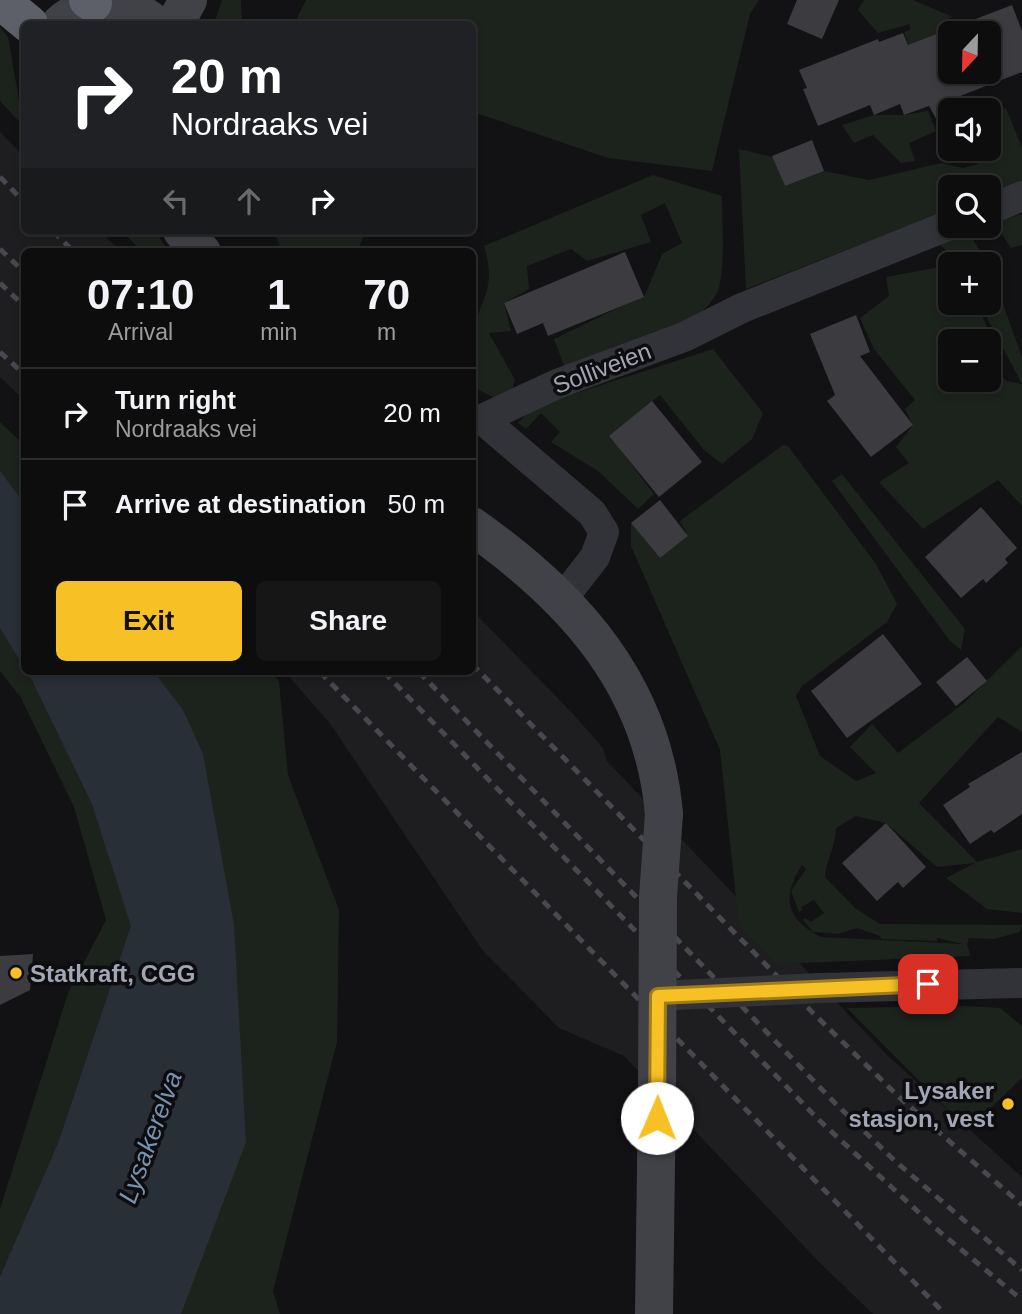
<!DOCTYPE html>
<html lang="en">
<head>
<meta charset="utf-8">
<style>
  :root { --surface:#0e0d0e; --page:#171617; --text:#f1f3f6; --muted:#9b9c9e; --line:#2e2d2e; --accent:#f7c125 }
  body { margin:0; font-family:Arial,sans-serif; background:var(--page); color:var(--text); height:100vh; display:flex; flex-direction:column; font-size:26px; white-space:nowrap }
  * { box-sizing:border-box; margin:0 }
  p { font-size:23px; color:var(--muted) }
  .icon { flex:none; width:38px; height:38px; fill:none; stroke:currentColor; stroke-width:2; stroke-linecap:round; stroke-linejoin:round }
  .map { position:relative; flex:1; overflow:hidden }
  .panel { position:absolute; left:21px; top:248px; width:455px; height:427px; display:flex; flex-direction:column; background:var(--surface); border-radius:10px; box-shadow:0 4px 10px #0003,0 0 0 2px var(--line) }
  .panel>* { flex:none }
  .top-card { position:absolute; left:21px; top:21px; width:455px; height:214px; border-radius:10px; box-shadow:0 4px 10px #0003,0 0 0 2px var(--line); background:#202124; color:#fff; overflow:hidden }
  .needle { width:46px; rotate:202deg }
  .fabs { position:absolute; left:938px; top:21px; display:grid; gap:14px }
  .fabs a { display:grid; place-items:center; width:63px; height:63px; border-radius:10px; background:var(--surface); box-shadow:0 4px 10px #0003,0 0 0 2px var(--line); font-size:35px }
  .pin { position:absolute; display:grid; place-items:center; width:60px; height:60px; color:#fff; margin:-30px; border-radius:14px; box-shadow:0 4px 10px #0006 }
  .me { position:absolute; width:77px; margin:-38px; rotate:1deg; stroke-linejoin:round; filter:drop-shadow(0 0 5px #0008) }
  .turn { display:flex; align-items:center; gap:24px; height:147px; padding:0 35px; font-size:32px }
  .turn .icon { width:91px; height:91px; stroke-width:2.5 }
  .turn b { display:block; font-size:49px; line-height:60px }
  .lanes { display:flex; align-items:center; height:66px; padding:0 35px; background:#0003; justify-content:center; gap:35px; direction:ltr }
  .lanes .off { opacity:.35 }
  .eta { display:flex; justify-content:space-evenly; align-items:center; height:119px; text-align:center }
  .eta b { font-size:42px; font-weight:700; line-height:49px }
  .cta { display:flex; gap:14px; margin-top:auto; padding:14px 35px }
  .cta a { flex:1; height:80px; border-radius:10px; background:var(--accent); color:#111; font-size:28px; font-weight:700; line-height:80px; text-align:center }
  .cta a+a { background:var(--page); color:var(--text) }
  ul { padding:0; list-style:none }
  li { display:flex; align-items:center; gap:21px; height:91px; padding:0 35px; border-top:2px solid var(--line) }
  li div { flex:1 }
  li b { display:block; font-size:26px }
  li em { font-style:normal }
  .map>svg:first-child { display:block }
  .built { fill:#1e1d20 }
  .green { fill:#1c231d; fill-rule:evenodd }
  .water { fill:#282f37 }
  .building { fill:#3c3b40; fill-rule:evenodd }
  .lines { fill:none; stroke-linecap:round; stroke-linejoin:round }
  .street { stroke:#323338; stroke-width:30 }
  .secondary { stroke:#404248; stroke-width:38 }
  .highway { stroke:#5e6069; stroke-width:38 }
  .rail { stroke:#47494f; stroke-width:5; stroke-dasharray:9 7; stroke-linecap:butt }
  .street-bridge { stroke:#323338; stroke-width:30 }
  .secondary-bridge { stroke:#404248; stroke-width:38 }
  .route-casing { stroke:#a17d18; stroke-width:18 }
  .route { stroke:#f7c125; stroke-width:12 }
  .poi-dot { fill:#f7c125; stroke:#0d0c0e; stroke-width:2.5 }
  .labels { text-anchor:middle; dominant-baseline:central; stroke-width:7; stroke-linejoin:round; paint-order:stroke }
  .street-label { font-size:24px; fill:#a2a6b4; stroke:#0d0c0e }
  .poi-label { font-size:24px; font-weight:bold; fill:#a2a6b4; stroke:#0d0c0e; text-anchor:start }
  .water-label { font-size:26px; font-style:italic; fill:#7792b1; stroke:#0d0c0e }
</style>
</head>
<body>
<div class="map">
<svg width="1022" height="1314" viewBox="0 0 1022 1314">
  <rect width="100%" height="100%" fill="#121113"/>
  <path class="built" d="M 0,132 L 24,156 L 24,231 L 100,231 L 121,252 L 24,252 L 24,400 L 0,377 Z
    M 473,611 L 575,716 L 603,748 L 607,761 L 887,1055 L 1022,1177 L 1022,1314 L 873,1314 L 820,1263 L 624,1056 L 559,1028 L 483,951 L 331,725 L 285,672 L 472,672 Z"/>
  <path class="green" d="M 222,0 L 241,0 L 242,24 L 214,24 Z
    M 306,0 L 759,0 L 750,14 L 712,171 L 608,158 L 473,112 L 472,24 L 294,24 Z
    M 864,0 L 913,0 L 953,17 L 939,22 L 950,59 L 950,72 L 954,72 L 959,86 L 914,60 L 904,32 L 910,30 L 910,24 L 878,33 L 858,10 Z
    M 0,27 L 8,37 L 19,100 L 24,107 L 24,127 L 0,101 Z
    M 1006,108 L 1022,148 L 1022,182 L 989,195 L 989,187 L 950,187 L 950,210 L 746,289 L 739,149 L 773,157 L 785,186 L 824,171 L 869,180 L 941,163 L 963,168 L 978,164 L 970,149 L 989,149 L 989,113 Z
    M 928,111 L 936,131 L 909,143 L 915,161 L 901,163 L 873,135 L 854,143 L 842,125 L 874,115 L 904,115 Z
    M 653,175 L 722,196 C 722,224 725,255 720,283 C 713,329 606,356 566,371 L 554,339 L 645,295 L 662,254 L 682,243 L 665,203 L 641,215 L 651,242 L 587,261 L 571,249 L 527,266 L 529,289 L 504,303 L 511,331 L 489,333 L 515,380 L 511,393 L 493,397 L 473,387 C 473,371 470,353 473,337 C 478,298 498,293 484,246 Z
    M 1022,214 L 1022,245 L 1011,248 L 994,222 Z
    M 122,231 L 155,231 L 169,252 L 142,252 Z
    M 274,231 L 366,231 L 357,252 L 282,252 Z
    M 968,231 L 988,264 L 952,264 L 959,262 L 937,242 Z
    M 950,265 L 950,303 L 977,303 L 991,337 L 989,341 L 950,341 L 950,380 L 989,380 L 989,358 L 1006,381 L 1022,384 L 979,303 L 989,303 L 989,265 L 1022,357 L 1022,506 L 998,480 L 923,529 L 879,482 L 909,463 L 896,447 L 913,425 L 905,409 L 915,400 L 874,349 L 860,318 L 889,296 L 886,277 Z
    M 713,349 L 763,413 L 752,439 L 722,464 L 704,450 L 660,395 L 610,436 L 654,494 L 638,509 L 598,471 L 551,442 L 560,432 L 541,413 L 526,429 L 518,423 L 533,407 Z
    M 0,422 L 24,445 L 24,672 L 270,672 L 279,681 L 288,775 L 339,910 L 337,1042 L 273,1291 L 280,1314 L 0,1314 L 0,1209 L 68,993 L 106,920 L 74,807 L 21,698 L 0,671 Z
    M 783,445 L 788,446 L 876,564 L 897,604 L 887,622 L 802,686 L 796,696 L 820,756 L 856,781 L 876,773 L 850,747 L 872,724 L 898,753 L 964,703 L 1022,646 L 1022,732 L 998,717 L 919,803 L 977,862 L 1022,849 L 1022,913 L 987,909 L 946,878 L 975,863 L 937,867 L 886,823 L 856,816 L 836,828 C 836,846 826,860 825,877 L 855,908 L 880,924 L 1022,925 L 1020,932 L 994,939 L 969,938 L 967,945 L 971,956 L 777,964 L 739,926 L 720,750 L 631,546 L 631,523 L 660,558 L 688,536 L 680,521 ZM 802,865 L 806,869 L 791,891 L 799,912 L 803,910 L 801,907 L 814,900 L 824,913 L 811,922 L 805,918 L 803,920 L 813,932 L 838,934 L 857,928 L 880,936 L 881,939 L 937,941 L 937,938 L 963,944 L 821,937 C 786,919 781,898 802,865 Z
    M 842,474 L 965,629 L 961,650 L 950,641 L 832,481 Z
    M 966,1006 L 1000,1008 L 1022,1026 L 1022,1078 L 968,1130 L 847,1008 Z"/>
  <path class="water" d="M 0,471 L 24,503 L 24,667 L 0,628 Z
    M 28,672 L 154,672 L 183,710 L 203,754 L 234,925 L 246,1142 L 181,1314 L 0,1314 L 0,1277 L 59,1141 L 131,926 L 92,804 Z"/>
  <path class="building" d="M 797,0 L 839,0 L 822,39 L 787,24 Z
    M 1012,5 L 1022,31 L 1022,72 L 950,100 L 950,144 L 929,106 L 904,115 L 900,104 L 874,115 L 870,105 L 818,126 L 803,89 L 807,88 L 799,70 L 878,39 L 879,42 L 903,33 L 908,45 ZM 950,33 L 989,33 L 989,72 L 950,72 Z
    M 812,140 L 824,171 L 785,186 L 772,156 Z
    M 625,252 L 644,297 L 548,336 L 543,323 L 517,334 L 504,303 Z
    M 856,315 L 870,352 L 860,356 L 913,425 L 871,457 L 827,401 L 835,395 L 810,334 Z
    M 652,401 L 702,462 L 659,497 L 609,436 Z
    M 660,500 L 688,536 L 660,558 L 631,523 Z
    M 981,507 L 1017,548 L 1005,559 L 1008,563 L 986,583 L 983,579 L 961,598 L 925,557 Z
    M 883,634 L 922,684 L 847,738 L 811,691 Z
    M 967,657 L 987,681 L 956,706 L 936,682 Z
    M 1022,752 L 1022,814 L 994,833 L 991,830 L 970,844 L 943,805 L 970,787 L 968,784 Z
    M 886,823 L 926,867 L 903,888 L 898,882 L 877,901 L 842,863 Z
    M 33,954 L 30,990 L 0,1005 L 0,956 Z"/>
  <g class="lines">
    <path class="street" d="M 989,210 L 1022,196
      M 563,598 L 595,557 L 604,532 L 592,513 L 482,419 L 557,384 L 684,337 L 742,308 L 950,225
      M 820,988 L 1022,983"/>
    <path class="secondary" d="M 60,24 C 86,0 128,0 155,24
      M 175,24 L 188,0
      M 182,231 L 202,252
      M 472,526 C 574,598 653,685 664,814
      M 654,1314 L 657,1091"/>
    <path class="highway" d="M 0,0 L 29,24
      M 88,0 L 93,3"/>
    <path class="rail" d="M 0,177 L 24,202
      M 53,231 L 74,252
      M 0,249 L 24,272
      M 0,283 L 24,306
      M 0,352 L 24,374
      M 472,664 L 815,1015 L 899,1097 L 1022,1205
      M 320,672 L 945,1314
      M 384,672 L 820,1121 L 940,1232 L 1022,1300
      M 419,672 L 837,1105 L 895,1161 L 1022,1270"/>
    <path class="street-bridge" d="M 658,996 L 820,988"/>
    <path class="secondary-bridge" d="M 657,1091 L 658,897 L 664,814"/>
  </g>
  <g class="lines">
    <g class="route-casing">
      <path id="route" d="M 657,1118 L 658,996 L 928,984"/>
    </g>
    <use href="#route" class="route"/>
  </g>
  <g class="poi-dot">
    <circle cx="16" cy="973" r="7"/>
    <circle cx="1008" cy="1104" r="7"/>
  </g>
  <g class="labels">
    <g class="street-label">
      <text transform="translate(602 368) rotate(-21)">Solliveien</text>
    </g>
    <g class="poi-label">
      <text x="30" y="973">Statkraft, CGG</text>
      <text x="994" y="1090" text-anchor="end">Lysaker<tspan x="994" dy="28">stasjon, vest</tspan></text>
    </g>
    <g class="water-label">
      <text transform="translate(150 1137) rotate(-70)">Lysakerelva</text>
    </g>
  </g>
</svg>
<div class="fabs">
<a><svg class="needle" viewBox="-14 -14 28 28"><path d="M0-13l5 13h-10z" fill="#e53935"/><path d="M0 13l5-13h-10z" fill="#9b9c9e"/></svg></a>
<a><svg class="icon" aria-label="sound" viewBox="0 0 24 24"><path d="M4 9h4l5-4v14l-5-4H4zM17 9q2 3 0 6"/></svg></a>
<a><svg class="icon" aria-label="search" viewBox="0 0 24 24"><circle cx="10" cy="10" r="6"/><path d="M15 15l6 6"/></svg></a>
<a>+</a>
<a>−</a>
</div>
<div class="pin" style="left:928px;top:984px;background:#d93025"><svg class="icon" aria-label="arrive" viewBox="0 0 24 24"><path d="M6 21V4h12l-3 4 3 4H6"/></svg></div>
<svg class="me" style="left:657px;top:1118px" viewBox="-20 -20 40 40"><circle r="19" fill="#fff"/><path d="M0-13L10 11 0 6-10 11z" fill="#f7c125"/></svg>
<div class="top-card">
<div class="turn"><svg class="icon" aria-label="right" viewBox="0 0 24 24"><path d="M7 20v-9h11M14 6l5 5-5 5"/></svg><div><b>20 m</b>Nordraaks vei</div></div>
<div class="lanes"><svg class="icon off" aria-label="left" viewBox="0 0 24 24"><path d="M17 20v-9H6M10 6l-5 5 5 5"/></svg><svg class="icon off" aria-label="ahead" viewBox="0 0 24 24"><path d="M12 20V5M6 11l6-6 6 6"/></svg><svg class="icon" aria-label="right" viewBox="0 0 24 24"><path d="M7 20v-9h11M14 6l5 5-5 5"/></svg></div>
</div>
<section class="panel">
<div class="eta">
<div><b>07:10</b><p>Arrival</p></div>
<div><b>1</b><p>min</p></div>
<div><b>70</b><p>m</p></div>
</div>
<ul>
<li><svg class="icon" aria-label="right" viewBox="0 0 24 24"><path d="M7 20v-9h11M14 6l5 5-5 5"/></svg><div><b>Turn right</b><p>Nordraaks vei</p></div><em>20 m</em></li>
<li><svg class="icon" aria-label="arrive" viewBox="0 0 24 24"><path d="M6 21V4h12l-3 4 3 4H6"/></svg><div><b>Arrive at destination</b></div><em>50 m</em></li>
</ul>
<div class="cta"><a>Exit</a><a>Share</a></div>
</section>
</div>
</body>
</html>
